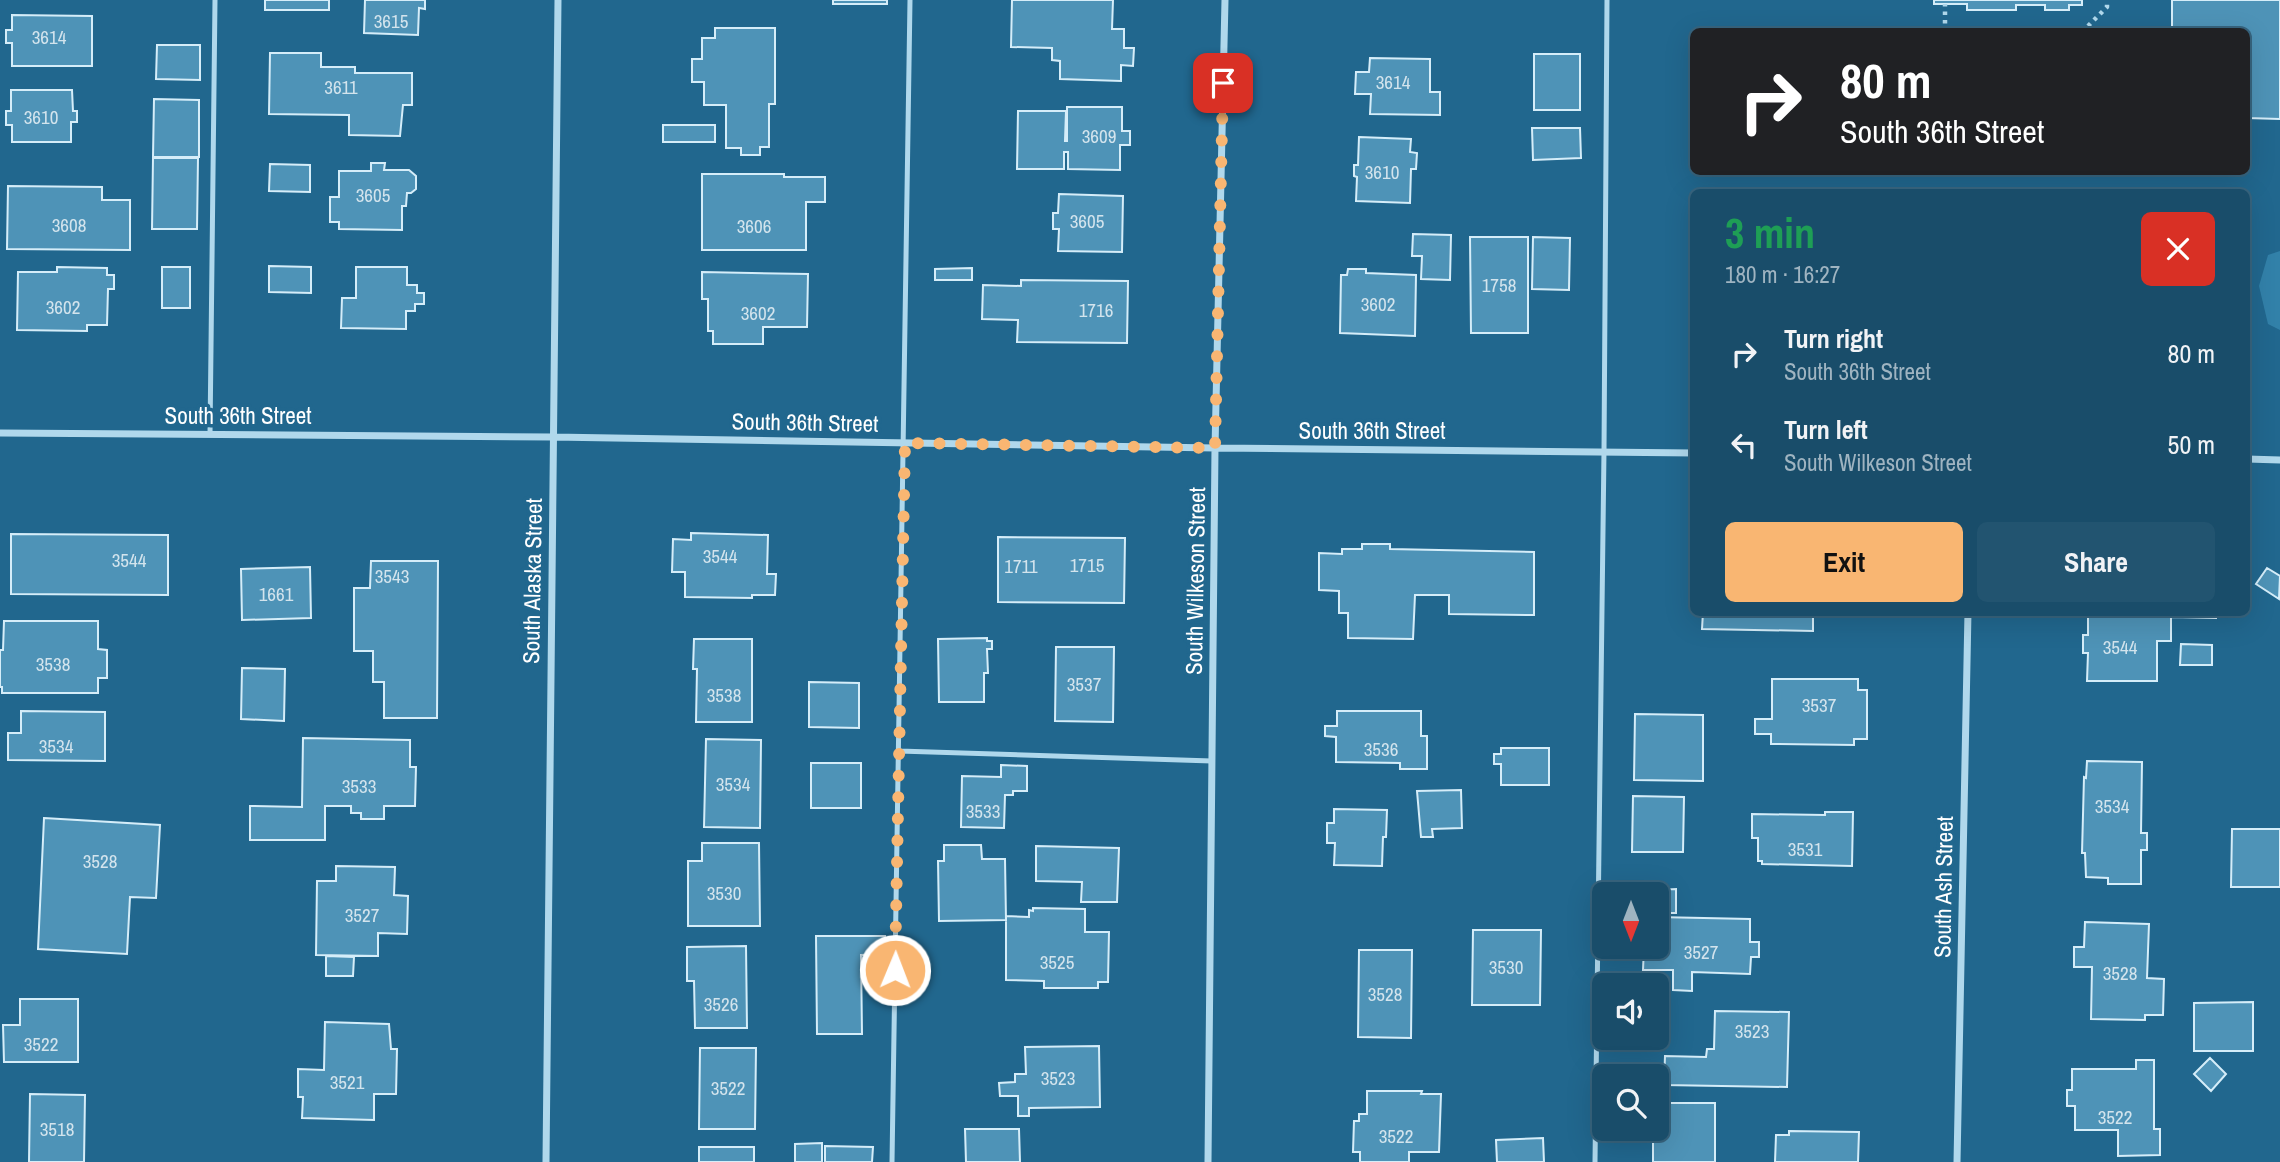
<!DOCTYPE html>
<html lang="en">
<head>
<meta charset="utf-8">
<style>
  :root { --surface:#194d6a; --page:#225470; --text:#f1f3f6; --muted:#9fb4c1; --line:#37647e; --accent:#f9b672 }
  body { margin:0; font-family:"Archivo Narrow",sans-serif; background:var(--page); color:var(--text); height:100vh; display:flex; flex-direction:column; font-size:26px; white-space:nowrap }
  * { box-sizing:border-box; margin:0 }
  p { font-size:23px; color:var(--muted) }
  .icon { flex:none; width:38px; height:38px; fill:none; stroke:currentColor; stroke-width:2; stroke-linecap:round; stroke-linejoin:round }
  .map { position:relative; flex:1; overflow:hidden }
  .panel { position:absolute; left:1690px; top:189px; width:560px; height:427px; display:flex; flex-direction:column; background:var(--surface); border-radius:10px; box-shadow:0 7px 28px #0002,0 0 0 2px var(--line) }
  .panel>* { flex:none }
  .top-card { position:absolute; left:1690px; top:28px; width:560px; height:147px; border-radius:10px; box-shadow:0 7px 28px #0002,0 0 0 2px var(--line); background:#202124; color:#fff; overflow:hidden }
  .needle { width:46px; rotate:180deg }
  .controls { position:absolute; left:1592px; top:882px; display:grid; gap:14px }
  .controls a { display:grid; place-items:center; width:77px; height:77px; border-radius:10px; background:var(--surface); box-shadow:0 7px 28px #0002,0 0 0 2px var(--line); font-size:35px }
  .pin { position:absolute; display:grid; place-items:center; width:60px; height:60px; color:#fff; margin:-30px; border-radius:14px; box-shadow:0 4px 10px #0006 }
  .me { position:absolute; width:77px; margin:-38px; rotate:1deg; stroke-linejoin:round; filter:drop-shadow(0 0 5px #0008) }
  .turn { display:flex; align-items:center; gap:24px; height:147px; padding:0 35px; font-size:32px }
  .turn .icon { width:91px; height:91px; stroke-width:2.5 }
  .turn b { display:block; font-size:49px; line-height:60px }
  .round { display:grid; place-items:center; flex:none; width:74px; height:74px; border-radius:10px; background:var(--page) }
  .overview { display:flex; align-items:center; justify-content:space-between; height:119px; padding:0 35px }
  h1 { font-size:42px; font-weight:700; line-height:52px; color:#1e9e55 }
  .button { display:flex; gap:14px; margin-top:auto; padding:14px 35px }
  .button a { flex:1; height:80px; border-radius:10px; background:var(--accent); color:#111; font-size:28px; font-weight:700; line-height:80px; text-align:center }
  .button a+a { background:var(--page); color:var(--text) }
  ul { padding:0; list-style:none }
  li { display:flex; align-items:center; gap:21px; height:91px; padding:0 35px }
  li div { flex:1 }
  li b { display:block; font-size:26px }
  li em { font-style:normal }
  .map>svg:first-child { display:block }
  .green { fill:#3281a9 }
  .building { fill:#4e93b7; stroke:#d5edf9; stroke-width:2 }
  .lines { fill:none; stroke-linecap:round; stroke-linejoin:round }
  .path { stroke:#b0d8ec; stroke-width:4.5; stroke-dasharray:3.5 5; stroke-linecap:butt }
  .lane { stroke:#b0d8ec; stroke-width:5 }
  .street { stroke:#b0d8ec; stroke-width:7 }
  .route { stroke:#f9b672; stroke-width:12; stroke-dasharray:0 21.6 }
  .labels { text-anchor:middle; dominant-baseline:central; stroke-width:7; stroke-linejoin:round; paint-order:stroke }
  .number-label { font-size:19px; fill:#d3e4ed }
  .street-label { font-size:23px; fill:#fff; stroke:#21678e }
</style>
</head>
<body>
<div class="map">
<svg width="2280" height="1162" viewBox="0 0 2280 1162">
  <rect width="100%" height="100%" fill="#21678e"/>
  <path class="green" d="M 2280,251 L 2280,330 L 2268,324 L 2259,286 L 2268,255 Z"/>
  <path class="building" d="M 265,0 L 329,0 L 329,10 L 265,10 Z
    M 365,0 L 425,0 L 425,9 L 419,8 L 418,35 L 364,33 Z
    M 833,0 L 887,0 L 887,4 L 833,4 Z
    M 1012,0 L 1113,0 L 1112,29 L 1124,29 L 1124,48 L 1134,48 L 1133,66 L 1121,65 L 1121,81 L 1060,79 L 1060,61 L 1052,60 L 1052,48 L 1011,47 Z
    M 1934,0 L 2082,0 L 2082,5 L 2069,5 L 2069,10 L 2045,10 L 2045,5 L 2016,5 L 2016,10 L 1967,10 L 1967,4 L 1934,4 Z
    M 2172,0 L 2280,0 L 2280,119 L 2247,118 L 2247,32 L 2133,32 L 2133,27 L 2172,27 Z
    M 12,15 L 92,16 L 92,66 L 12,66 L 12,43 L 6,43 L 6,30 L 12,30 Z
    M 715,28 L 775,28 L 775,104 L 769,104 L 769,147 L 760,147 L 760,155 L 741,155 L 741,148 L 726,148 L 726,105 L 704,105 L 704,82 L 692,82 L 692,59 L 702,59 L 702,38 L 715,38 Z
    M 157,45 L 200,45 L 200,80 L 156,79 Z
    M 270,53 L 321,53 L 321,67 L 355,67 L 355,73 L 412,73 L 412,105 L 403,105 L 400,136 L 349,135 L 349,115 L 269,114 Z
    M 1534,54 L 1580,54 L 1580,110 L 1534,110 Z
    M 1370,58 L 1430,59 L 1430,92 L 1440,92 L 1440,115 L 1370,114 L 1371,94 L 1355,94 L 1356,72 L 1369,72 Z
    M 11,90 L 72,90 L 73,111 L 77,111 L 77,122 L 71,122 L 71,142 L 12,142 L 12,125 L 6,125 L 6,111 L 11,111 Z
    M 154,99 L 199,100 L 199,157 L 153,157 Z
    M 1067,107 L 1122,107 L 1122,131 L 1130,131 L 1130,145 L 1120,145 L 1120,170 L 1068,169 L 1068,152 L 1064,152 L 1064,169 L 1017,169 L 1018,111 L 1066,111 L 1065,141 L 1067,141 Z
    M 663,125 L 715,125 L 715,142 L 663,142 Z
    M 1532,128 L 1580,128 L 1581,158 L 1533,160 Z
    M 1359,137 L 1411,139 L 1410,152 L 1417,153 L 1416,169 L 1411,169 L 1410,203 L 1356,201 L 1357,177 L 1354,176 L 1354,165 L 1358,165 Z
    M 153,158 L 198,158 L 197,229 L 152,229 Z
    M 371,163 L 385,163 L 384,170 L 409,170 L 416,176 L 416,189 L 411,193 L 407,193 L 406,206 L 402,206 L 402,230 L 339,229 L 339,222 L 330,222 L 330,197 L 339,197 L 339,171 L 371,171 Z
    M 270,164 L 310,165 L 310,192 L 269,191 Z
    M 702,174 L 784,174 L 784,177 L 825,177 L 825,202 L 806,202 L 806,250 L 702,250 Z
    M 8,186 L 102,187 L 102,200 L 130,200 L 130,250 L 7,249 Z
    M 1059,194 L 1123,196 L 1122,252 L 1058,251 L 1059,229 L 1053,229 L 1053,213 L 1058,213 Z
    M 1413,234 L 1451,235 L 1450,280 L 1421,279 L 1422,256 L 1412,256 Z
    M 1470,237 L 1528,237 L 1528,333 L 1471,333 Z
    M 1533,237 L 1570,238 L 1569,290 L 1532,289 Z
    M 269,266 L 311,267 L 311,293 L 269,292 Z
    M 57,267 L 107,268 L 107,275 L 114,275 L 114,289 L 108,289 L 107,325 L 87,325 L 87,331 L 17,330 L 18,272 L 57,272 Z
    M 162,267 L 190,267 L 190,308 L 162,308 Z
    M 356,267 L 407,267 L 407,285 L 417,285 L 417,293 L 424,293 L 424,304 L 415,304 L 415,311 L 406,311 L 406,329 L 341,328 L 342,298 L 356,298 Z
    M 972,268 L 972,280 L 935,280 L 935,269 Z
    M 1348,269 L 1366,269 L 1366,273 L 1416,275 L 1415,336 L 1340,333 L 1341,275 L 1347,275 Z
    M 702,272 L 808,274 L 807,327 L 763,327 L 763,344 L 713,344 L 713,331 L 708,331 L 708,299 L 702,299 Z
    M 1021,280 L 1128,281 L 1127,343 L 1017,342 L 1018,320 L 982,319 L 983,285 L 1021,286 Z
    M 691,533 L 768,535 L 767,574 L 776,574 L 775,595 L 752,595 L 752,598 L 685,597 L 685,572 L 672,572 L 673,539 L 691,540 Z
    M 11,534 L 168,535 L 168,595 L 11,594 Z
    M 998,537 L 1125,538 L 1124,603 L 998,602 Z
    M 1362,544 L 1390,544 L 1390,549 L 1534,552 L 1534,615 L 1449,614 L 1449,595 L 1415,595 L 1413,639 L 1348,638 L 1348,613 L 1339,613 L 1339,591 L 1319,590 L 1319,553 L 1342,554 L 1342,549 L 1362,549 Z
    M 371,561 L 438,561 L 437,718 L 384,718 L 384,682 L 373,682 L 373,651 L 354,651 L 354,588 L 370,588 Z
    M 310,567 L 311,618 L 242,620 L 241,569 Z
    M 2267,568 L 2280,576 L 2279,599 L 2256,584 Z
    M 1703,612 L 1813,612 L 1813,631 L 1702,629 Z
    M 2088,612 L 2216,612 L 2216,618 L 2171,617 L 2171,641 L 2157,641 L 2157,681 L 2087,681 L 2088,653 L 2083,653 L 2083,635 L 2088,635 Z
    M 4,621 L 98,621 L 98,649 L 107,650 L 107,678 L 98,678 L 98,693 L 2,693 L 2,687 L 0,687 L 0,650 L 3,650 Z
    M 987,638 L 987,641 L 992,641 L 992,649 L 987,649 L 988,673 L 984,673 L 984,702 L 939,702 L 938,639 Z
    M 694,639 L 752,639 L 752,722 L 696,722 L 697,669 L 693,669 Z
    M 2181,644 L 2212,645 L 2212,665 L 2180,665 Z
    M 1056,647 L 1114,647 L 1113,722 L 1055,721 Z
    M 242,668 L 285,669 L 284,721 L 241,719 Z
    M 1772,679 L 1858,679 L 1858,690 L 1867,690 L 1867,739 L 1854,739 L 1854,745 L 1771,744 L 1771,734 L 1755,734 L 1755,719 L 1772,719 Z
    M 809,682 L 859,683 L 859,728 L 809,727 Z
    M 21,711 L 105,712 L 105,761 L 8,760 L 8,733 L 21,733 Z
    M 1337,711 L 1421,711 L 1421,736 L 1427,736 L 1427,769 L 1400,769 L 1400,763 L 1336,762 L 1336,737 L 1325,736 L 1325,726 L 1337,726 Z
    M 1635,714 L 1703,715 L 1703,781 L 1634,780 Z
    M 303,738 L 410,740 L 410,767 L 416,767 L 415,806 L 384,806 L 384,819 L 361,819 L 361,813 L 351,813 L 351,806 L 325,806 L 325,840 L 250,840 L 250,806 L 302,807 Z
    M 706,739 L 761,740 L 760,828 L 704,827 Z
    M 1501,748 L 1549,748 L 1549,785 L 1501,785 L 1501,764 L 1494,764 L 1494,754 L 1501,754 Z
    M 2087,761 L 2142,762 L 2141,833 L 2147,833 L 2147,850 L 2141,850 L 2141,884 L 2108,884 L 2108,878 L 2086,877 L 2085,853 L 2082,853 L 2084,777 L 2086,778 Z
    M 811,763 L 861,763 L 861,808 L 811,808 Z
    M 1001,765 L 1027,766 L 1027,791 L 1013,791 L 1013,795 L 1005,795 L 1004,828 L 961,827 L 962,776 L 1001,777 Z
    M 1461,790 L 1462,828 L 1432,829 L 1433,837 L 1421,837 L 1417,791 Z
    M 1633,796 L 1684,797 L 1683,852 L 1632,852 Z
    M 1334,809 L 1387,810 L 1386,837 L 1383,837 L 1382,866 L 1334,865 L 1335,843 L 1327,843 L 1327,823 L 1334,823 Z
    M 1825,812 L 1853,812 L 1852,866 L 1762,864 L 1762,861 L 1758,861 L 1758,838 L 1752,838 L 1752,814 L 1825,815 Z
    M 44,818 L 160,825 L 156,898 L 130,897 L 127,954 L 38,949 Z
    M 2232,829 L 2280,829 L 2280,887 L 2231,887 Z
    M 702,843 L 759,843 L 760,926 L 688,926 L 688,861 L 702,861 Z
    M 944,845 L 981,845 L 982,859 L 1005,859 L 1006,920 L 939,921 L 938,861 L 944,861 Z
    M 1036,846 L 1119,848 L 1117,902 L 1081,902 L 1082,882 L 1036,881 Z
    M 336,866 L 395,867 L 394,895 L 408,896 L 407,934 L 378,933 L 378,956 L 316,955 L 317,881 L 336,881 Z
    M 1676,889 L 1676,913 L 1658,913 L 1658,890 Z
    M 1033,908 L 1085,909 L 1085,932 L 1109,932 L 1108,982 L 1098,982 L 1098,988 L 1044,988 L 1044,981 L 1006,980 L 1006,916 L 1029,917 L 1029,910 L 1033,911 Z
    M 1657,917 L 1750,919 L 1750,942 L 1759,942 L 1759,957 L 1751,957 L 1750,974 L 1692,972 L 1692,991 L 1673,990 L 1673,970 L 1643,970 L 1644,947 L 1657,947 Z
    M 2085,922 L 2149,924 L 2147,978 L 2164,979 L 2163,1015 L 2145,1015 L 2145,1020 L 2091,1019 L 2092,967 L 2074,967 L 2074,947 L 2084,947 Z
    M 1473,930 L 1541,930 L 1540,1005 L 1472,1005 Z
    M 816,936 L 885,936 L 885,954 L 861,955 L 862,1034 L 817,1034 Z
    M 746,946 L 747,1028 L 695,1028 L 694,981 L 687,981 L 687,947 Z
    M 1359,950 L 1412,950 L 1411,1038 L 1358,1037 Z
    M 326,956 L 354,957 L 353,976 L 326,976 Z
    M 20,999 L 78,999 L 78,1062 L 4,1062 L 3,1025 L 20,1025 Z
    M 2253,1002 L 2253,1051 L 2194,1051 L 2194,1003 Z
    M 1715,1011 L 1789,1012 L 1787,1087 L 1664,1085 L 1665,1056 L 1706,1057 L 1707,1049 L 1714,1049 Z
    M 325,1022 L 389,1024 L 391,1049 L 397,1049 L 396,1094 L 374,1094 L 374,1120 L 302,1118 L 303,1097 L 298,1097 L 298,1069 L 324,1070 Z
    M 1099,1046 L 1100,1107 L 1029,1108 L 1029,1116 L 1018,1116 L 1018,1096 L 1000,1096 L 999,1083 L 1015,1082 L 1015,1074 L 1026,1074 L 1025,1047 Z
    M 700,1048 L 756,1048 L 755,1129 L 699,1129 Z
    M 2210,1058 L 2226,1074 L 2211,1091 L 2194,1074 Z
    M 2136,1060 L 2154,1060 L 2154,1129 L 2160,1129 L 2160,1155 L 2118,1156 L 2118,1130 L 2075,1130 L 2075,1106 L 2067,1106 L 2067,1090 L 2072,1090 L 2072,1069 L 2136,1069 Z
    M 1367,1091 L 1422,1091 L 1421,1094 L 1441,1094 L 1439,1152 L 1409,1152 L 1409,1162 L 1360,1162 L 1360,1152 L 1353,1152 L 1354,1121 L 1359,1121 L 1359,1114 L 1367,1114 Z
    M 30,1094 L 85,1095 L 84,1162 L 29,1162 Z
    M 1657,1103 L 1715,1103 L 1715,1162 L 1653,1162 L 1653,1129 L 1657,1129 Z
    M 965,1129 L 1019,1129 L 1020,1162 L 966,1162 Z
    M 1789,1131 L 1859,1132 L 1858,1162 L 1775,1162 L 1776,1135 L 1789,1135 Z
    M 1543,1138 L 1544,1162 L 1497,1162 L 1496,1140 Z
    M 822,1143 L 822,1162 L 795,1162 L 795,1144 Z
    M 825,1146 L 873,1147 L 872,1162 L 825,1162 Z
    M 699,1147 L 754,1147 L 754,1162 L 699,1162 Z"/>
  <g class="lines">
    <path class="path" d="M 1945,32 L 1945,4
      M 2082,32 L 2107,7 L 2107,0"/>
    <path class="lane" d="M 210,434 L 215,0
      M 899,751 L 1212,761
      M 892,1162 L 910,0
      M 1595,1162 L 1604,451 L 1607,0"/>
    <path class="street" d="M 0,433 L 553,437 L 1215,448 L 1694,453
      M 2247,459 L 2280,460
      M 546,1162 L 558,0
      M 1208,1162 L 1215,448 L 1225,0
      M 1957,1162 L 1968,612"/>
  </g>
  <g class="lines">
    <path class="route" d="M 895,970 L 905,443 L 1215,448 L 1223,83"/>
  </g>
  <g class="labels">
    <g class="number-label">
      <text x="391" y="21">3615</text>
      <text x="49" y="37">3614</text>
      <text x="1393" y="82">3614</text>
      <text x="341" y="87">3611</text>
      <text x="41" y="117">3610</text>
      <text x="1099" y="136">3609</text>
      <text x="1382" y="172">3610</text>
      <text x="373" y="195">3605</text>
      <text x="1087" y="221">3605</text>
      <text x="69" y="225">3608</text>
      <text x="754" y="226">3606</text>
      <text x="1499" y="285">1758</text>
      <text x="1378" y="304">3602</text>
      <text x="63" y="307">3602</text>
      <text x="1096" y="310">1716</text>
      <text x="758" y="313">3602</text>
      <text x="720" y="556">3544</text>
      <text x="129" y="560">3544</text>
      <text x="1087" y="565">1715</text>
      <text x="1021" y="566">1711</text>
      <text x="392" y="576">3543</text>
      <text x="276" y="594">1661</text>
      <text x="2120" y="647">3544</text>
      <text x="53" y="664">3538</text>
      <text x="1084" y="684">3537</text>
      <text x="724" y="695">3538</text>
      <text x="1819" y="705">3537</text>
      <text x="56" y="746">3534</text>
      <text x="1381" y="749">3536</text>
      <text x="733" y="784">3534</text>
      <text x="359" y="786">3533</text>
      <text x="2112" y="806">3534</text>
      <text x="983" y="811">3533</text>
      <text x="1805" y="849">3531</text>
      <text x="100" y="861">3528</text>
      <text x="724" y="893">3530</text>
      <text x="362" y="915">3527</text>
      <text x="1701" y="952">3527</text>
      <text x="1057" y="962">3525</text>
      <text x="1506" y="967">3530</text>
      <text x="2120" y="973">3528</text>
      <text x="1385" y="994">3528</text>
      <text x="721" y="1004">3526</text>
      <text x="1752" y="1031">3523</text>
      <text x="41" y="1044">3522</text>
      <text x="1058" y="1078">3523</text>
      <text x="347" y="1082">3521</text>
      <text x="728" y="1088">3522</text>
      <text x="2115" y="1117">3522</text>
      <text x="57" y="1129">3518</text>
      <text x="1396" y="1136">3522</text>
    </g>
    <g class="street-label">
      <text x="238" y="415">South 36th Street</text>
      <text transform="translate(805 422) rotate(1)">South 36th Street</text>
      <text x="1372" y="430">South 36th Street</text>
      <text transform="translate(532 581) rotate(-89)">South Alaska Street</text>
      <text transform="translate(1195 581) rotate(-89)">South Wilkeson Street</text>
      <text transform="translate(1943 887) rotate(-89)">South Ash Street</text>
    </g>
  </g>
</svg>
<div class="controls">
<a><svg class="needle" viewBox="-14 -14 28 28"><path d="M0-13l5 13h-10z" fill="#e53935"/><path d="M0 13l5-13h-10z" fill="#9fb4c1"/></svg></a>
<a><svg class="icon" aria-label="sound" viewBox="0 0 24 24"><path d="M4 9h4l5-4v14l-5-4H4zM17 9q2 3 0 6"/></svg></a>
<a><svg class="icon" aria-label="search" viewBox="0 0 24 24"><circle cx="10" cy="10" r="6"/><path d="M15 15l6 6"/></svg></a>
</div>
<div class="pin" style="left:1223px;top:83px;background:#d93025"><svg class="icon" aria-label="arrive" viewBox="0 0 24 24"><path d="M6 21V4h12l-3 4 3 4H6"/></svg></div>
<svg class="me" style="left:895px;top:970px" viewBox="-20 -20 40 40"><circle r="17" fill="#f9b672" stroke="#fff" stroke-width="3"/><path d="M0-11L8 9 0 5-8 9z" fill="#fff"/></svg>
<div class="top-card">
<div class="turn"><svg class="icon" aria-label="right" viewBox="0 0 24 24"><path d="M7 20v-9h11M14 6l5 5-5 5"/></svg><div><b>80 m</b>South 36th Street</div></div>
</div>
<section class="panel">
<div class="overview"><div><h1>3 min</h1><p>180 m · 16:27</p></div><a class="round" style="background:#d93025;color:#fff"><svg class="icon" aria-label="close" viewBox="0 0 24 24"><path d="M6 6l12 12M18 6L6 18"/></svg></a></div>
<ul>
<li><svg class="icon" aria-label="right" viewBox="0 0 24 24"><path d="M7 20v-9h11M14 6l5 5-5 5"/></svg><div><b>Turn right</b><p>South 36th Street</p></div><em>80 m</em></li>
<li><svg class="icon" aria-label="left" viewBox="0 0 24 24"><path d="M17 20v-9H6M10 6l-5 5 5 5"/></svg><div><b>Turn left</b><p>South Wilkeson Street</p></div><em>50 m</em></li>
</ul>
<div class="button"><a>Exit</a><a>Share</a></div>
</section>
</div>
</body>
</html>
